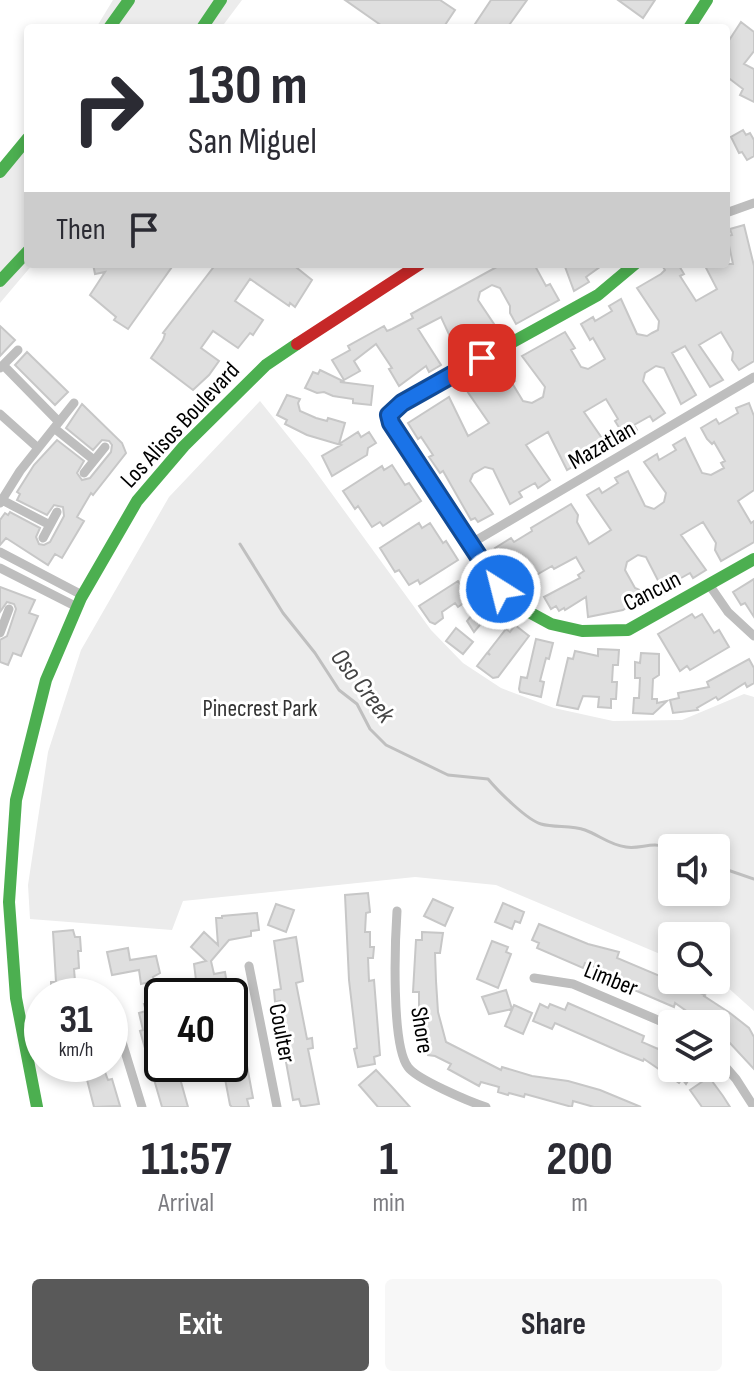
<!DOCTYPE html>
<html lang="en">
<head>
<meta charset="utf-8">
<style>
  :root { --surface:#fff; --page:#f7f7f7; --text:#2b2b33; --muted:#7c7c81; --accent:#595959 }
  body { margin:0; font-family:"Sofia Sans Condensed",sans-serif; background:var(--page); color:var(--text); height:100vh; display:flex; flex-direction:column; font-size:30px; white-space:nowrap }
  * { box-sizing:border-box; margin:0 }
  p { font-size:26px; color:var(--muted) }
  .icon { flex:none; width:44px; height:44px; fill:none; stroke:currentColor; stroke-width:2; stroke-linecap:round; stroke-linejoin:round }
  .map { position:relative; height:1107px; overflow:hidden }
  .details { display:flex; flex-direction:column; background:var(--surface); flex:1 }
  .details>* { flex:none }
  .guide { position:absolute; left:24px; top:24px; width:706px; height:244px; border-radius:8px; box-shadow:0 4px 12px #0003; background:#fff; color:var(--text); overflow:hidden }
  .tools { position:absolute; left:658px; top:834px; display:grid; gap:16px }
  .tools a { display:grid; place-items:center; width:72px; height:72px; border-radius:8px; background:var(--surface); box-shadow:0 4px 12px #0003; font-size:40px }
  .speed { position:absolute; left:24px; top:978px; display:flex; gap:16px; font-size:40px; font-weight:700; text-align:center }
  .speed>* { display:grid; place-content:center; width:104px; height:104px; border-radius:50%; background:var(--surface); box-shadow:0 4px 12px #0003; line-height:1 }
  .speed small { font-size:20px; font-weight:400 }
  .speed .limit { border:4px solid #111; border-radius:12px; background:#fff; color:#111 }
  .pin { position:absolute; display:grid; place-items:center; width:68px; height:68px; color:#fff; margin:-34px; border-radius:16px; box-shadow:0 4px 12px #0006 }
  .me { position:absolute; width:88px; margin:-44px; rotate:324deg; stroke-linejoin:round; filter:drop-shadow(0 0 6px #0008) }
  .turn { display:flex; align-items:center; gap:28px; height:168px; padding:0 32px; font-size:36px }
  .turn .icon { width:104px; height:104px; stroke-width:2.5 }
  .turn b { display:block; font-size:56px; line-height:68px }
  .then { display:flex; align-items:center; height:76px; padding:0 32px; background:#0003; gap:16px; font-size:30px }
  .eta { display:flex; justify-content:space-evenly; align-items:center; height:136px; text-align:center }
  .eta b { font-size:48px; font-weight:700; line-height:56px }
  .cta { display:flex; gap:16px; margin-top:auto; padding:16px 32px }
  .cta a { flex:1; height:92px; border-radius:8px; background:var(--accent); color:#fff; font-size:32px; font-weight:700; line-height:92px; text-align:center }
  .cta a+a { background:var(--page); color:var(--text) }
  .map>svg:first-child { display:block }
  .green { fill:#ececec; fill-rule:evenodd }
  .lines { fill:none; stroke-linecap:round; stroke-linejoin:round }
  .stream { stroke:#bfbfbf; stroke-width:3 }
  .building { fill:#dfdfdf; stroke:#c7c7c7; stroke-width:2 }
  .street { stroke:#bebebe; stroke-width:9 }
  .fast { stroke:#4caf50; stroke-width:12 }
  .jam { stroke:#c62828; stroke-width:12 }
  .route-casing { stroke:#114b97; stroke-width:20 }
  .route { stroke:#1a73e8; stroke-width:14 }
  .labels { text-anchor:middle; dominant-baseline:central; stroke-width:6; stroke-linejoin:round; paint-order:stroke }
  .street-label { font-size:24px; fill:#000; stroke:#fff }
  .park-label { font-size:24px; fill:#333; stroke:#fff }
  .water-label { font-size:26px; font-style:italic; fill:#444; stroke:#fff }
</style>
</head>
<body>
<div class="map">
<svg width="754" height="1107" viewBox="0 0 754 1107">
  <rect width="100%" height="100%" fill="#fff"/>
  <path class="green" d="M 113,0 L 242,0 L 221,28 L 96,28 Z
    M 28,127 L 28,264 L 33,264 L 0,303 L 0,178 Z
    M 260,401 L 308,461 L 431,630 L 463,663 L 501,688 L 554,708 L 613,721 L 682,720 L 744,694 L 754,697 L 754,1011 L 716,977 L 716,936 L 672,936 L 672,959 L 496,885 L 415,877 L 183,901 L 172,930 L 30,919 L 28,885 L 48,752 L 81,650 L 169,497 ZM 672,848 L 716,848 L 716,892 L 672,892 Z"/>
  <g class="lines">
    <path class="stream" d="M 240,544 L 283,613 L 315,653 L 339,690 L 357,704 L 370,729 L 386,745 L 448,775 L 488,779 C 498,791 527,820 541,824 C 555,828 571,825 585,830 C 599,835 610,845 626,847 C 643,850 659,837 672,854
      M 716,866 L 754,879"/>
  </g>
  <path class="building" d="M 345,0 L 440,0 L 455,10 L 443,28 L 385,28 Z
    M 491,0 L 527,0 L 507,28 L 481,28 L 475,24 Z
    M 618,0 L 655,0 L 643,18 Z
    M 741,22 L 754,32 L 754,51 L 744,64 L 754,69 L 754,102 L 740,95 L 743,89 L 726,76 L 726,45 Z
    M 743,130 L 746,135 L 750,133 L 754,140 L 754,156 L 747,160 L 742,152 L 739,153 L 731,137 Z
    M 744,225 L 754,266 L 754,361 L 739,370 L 732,360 L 733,352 L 721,332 L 699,345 L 723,380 L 710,387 L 685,346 L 672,353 L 696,395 L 681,404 L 664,368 L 656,366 L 645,373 L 643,381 L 665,413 L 653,421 L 650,416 L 634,425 L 637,430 L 625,437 L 615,421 L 618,419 L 606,399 L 584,412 L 608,447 L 595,454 L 592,449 L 576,459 L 579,463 L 567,470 L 548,432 L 526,445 L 550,480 L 538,488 L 535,483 L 519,492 L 522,497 L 510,504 L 493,469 L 485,467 L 473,474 L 470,481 L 493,514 L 478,522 L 475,518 L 471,520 L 443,471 L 440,473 L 429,457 L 433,455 L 421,437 L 418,439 L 408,423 L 449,397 L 468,436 L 489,423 L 465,388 L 477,381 L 480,386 L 496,377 L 493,372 L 506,365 L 515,381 L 512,383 L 523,401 L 532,403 L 543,397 L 545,387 L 522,356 L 565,332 L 575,348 L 571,350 L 581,367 L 588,369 L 605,359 L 593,338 L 590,340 L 581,324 L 593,317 L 595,321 L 612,311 L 609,306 L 621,299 L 637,334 L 647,336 L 652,333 L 658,330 L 659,321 L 637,288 L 661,274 L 665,270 L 661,264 L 678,264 L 684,274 L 680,276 L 696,301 L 717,289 L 704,264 L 733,264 L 727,236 L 732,235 L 730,229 Z
    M 93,264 L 127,266 L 174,264 L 128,329 L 114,320 L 116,317 L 90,295 L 105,272 L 95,274 Z
    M 216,264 L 292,264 L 312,280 L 295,307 L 290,303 L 289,306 L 250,279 L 235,301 L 263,320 L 253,335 L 250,333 L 238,348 L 213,331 L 201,348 L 219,361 L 209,375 L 193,390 L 151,358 L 163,340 L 165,334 L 163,333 Z
    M 502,264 L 534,264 L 546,286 L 550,284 L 559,300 L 516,324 L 510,313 L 510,306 L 500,288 L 492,285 L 480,292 L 478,300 L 500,333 L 487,340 L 484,335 L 468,344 L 471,349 L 459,356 L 441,317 L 418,329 L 441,365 L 429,372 L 426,366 L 399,386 L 389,369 L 392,368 L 376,344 L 354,361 L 360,371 L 344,380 L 332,360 L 350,350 L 348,346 L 384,326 L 387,331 L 392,329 L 413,318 L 411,314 Z
    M 564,264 L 604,264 L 586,277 L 589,282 L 574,291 Z
    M 0,326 L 15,340 L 0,356 Z
    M 27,352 L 68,392 L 55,405 L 15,365 Z
    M 320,370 L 343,381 L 340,382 L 373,386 L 371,405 L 353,403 L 353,399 L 333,396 L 324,392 L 317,393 L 305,388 L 313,372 L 318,374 Z
    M 287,395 L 300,399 L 298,403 L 300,411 L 316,418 L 327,421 L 328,418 L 345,423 L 339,444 L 358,432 L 361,437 L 369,432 L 376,443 L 368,448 L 367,455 L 332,476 L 322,456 L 341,445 L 307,435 L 285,424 L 287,420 L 277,415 Z
    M 749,403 L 754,416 L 754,490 L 738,501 L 751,523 L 754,521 L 754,542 L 721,561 L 715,550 L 716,543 L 703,522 L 681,535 L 706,570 L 693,578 L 690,573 L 674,582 L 677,587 L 665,594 L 646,557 L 638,555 L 627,562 L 625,570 L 635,588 L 642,591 L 648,602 L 632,611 L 629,606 L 623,610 L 588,617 L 586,597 L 565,610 L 564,608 L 559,611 L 556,606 L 551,609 L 544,597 L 580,578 L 578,575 L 584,571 L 576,557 L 554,569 L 552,566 L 533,577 L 530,583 L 520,590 L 495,548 L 511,538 L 514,542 L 532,531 L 531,528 L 571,504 L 578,515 L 577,522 L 589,544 L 611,530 L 587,495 L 599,488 L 602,493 L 618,483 L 615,478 L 628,471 L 645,506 L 654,509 L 664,502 L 666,493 L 644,462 L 657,454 L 659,460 L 676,450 L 673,445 L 685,438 L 702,473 L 711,475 L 724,468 L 721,463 L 725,461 L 714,442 L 712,444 L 707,439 L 701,428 L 716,419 L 719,424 L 738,413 L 736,408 Z
    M 82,404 L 122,443 L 126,453 L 93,495 L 91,493 L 77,517 L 84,521 L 62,558 L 55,554 L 48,565 L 6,538 L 0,545 L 0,520 L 5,513 L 8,515 L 10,512 L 40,528 L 36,537 L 39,544 L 44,545 L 50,542 L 64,516 L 63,507 L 54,505 L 47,515 L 17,500 L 20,494 L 17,492 L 34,465 L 57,440 L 84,461 L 77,473 L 82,480 L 90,478 L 111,452 L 112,445 L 109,441 L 102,440 L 93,450 L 66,428 Z
    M 392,465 L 405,485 L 409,483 L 421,501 L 383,526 L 380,522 L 372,527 L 358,506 L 355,509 L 343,491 L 382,466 L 384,470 Z
    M 419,523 L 422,528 L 430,523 L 443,543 L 446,541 L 458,560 L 420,584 L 418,580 L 409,585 L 399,570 L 395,572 L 380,548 Z
    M 754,579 L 754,617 L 745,603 L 741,605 L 733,592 Z
    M 468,580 L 477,594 L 458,607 L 455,603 L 442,612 L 443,618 L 435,624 L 430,622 L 419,606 L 458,581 L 461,585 Z
    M 0,587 L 35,600 L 29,613 L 38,616 L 21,656 L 13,653 L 8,665 L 0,662 L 0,640 L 7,636 L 16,609 L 14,604 L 7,602 L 0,612 Z
    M 484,600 L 497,611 L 487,623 L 484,620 L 474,632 L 467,621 Z
    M 692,614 L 695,618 L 702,614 L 714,633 L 719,630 L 729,647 L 690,670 L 687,666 L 680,671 L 658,634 Z
    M 515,625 L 529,636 L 498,677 L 493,678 L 477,666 L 487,653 L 490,655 L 488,652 L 506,629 L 510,632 Z
    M 456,628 L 473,642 L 463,654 L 446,641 Z
    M 536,639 L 553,643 L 549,659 L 546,658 L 540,681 L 544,682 L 541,697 L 520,692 L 519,689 L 521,677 L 527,678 Z
    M 598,649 L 619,650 L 618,665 L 613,665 L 612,682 L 617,682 L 616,699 L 611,699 L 611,708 L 598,707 L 599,697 L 583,696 L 578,709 L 557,705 L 568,658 L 573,659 L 575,651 L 598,656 Z
    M 641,653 L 659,654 L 659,675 L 653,679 L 652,699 L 657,699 L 657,703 L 667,701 L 653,714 L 633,713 L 634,698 L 639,698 L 640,678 L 635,678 L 635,662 L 640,663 Z
    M 749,659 L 754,668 L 754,683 L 747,687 L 745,683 L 718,700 L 716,697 L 697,708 L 698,710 L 673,713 L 670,700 L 679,698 L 678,693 L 709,687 L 707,682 Z
    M 368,893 L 370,912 L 366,913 L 365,932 L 370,932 L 370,947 L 374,947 L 373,958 L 368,958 L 369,981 L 374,980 L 380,1055 L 374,1057 L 375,1064 L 358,1067 L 354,1049 L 357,1048 L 349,980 L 345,895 Z
    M 433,899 L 453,908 L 445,926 L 424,916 Z
    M 503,903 L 524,912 L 520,923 L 515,921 L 512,929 L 495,922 Z
    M 276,904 L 294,910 L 286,932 L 268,925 Z
    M 257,913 L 259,930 L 251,931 L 251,936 L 229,940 L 211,961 L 214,974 L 225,972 L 229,996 L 206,996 L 205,987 L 197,988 L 194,964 L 206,961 L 191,947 L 204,932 L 218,945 L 216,918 L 222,918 L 222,916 Z
    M 539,924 L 588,944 L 619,952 L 617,958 L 705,995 L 704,996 L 730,1013 L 749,1028 L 754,1037 L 754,1069 L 716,1028 L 716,1024 L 705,1024 L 675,1003 L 674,1007 L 604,977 L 606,972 L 585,963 L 583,968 L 537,948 L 539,943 L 532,940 Z
    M 73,930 L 75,937 L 80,937 L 81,951 L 78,951 L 79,968 L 74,969 L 76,993 L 70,994 L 70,996 L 51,996 L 51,982 L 56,982 L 53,932 Z
    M 422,932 L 443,933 L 440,953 L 435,953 L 436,981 L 438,1012 L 446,1042 L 501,1070 L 502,1067 L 532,1076 L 568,1081 L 600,1090 L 641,1107 L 594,1107 L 573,1101 L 572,1107 L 525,1094 L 524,1097 L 509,1093 L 508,1095 L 498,1092 L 499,1087 L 481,1082 L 479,1086 L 448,1069 L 451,1064 L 435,1056 L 428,1055 L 426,1043 L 420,1044 L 414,1010 L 419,1009 L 419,992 L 413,992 L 416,940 L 422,940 Z
    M 296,937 L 303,981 L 296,983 L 307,1039 L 312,1038 L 313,1048 L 308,1049 L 319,1104 L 305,1106 L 301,1106 L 299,1099 L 293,1100 L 279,1024 L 284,1023 L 280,1001 L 275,1002 L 274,990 L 281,989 L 274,941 Z
    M 492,941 L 508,947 L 506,952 L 511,954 L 498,988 L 477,979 Z
    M 128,948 L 130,960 L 156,956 L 160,973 L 153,977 L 154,981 L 141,984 L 139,970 L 112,975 L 107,952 Z
    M 506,990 L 512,1009 L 489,1014 L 482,997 Z
    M 160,1000 L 162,1064 L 176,1064 L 188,1107 L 162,1107 L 140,1031 L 143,1030 L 139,1013 L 146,1011 L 144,1004 Z
    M 568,1003 L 644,1036 L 642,1042 L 658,1049 L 662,1043 L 672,1049 L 672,1068 L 689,1068 L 694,1071 L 686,1084 L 682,1079 L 679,1083 L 644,1059 L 643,1061 L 621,1052 L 555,1023 L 552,1029 L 533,1021 L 540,1004 L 548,1008 L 550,1004 L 565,1010 Z
    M 514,1005 L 532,1013 L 523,1034 L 505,1026 Z
    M 239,1023 L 253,1098 L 247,1099 L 249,1107 L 232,1107 L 230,1105 L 223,1068 L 230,1067 L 230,1025 Z
    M 83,1064 L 102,1064 L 108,1080 L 112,1079 L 120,1106 L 94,1107 Z
    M 376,1070 L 392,1087 L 410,1107 L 378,1107 L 359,1085 Z
    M 709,1077 L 723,1096 L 730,1107 L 702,1107 L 690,1090 Z"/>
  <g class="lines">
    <path class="street" d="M 726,213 L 754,203
      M 3,365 L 59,422
      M 0,368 L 18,350
      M 0,414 L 38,448
      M 54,428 L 94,460
      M 84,473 L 105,447
      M 2,500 L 50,525
      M 0,503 L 20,471 L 74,403
      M 43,538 L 57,512
      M 470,544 L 754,377
      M 0,552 L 82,595
      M 0,568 L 77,607
      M 710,586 L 728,612 L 754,636
      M 0,633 L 9,609
      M 397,911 C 395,941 391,1045 408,1067 C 416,1079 470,1102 486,1107
      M 249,966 L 277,1107
      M 534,978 L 573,984 L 672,1026
      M 111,1006 L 142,1107
      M 716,1056 L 736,1079 L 754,1107"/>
    <path class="fast" d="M 109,28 L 129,0
      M 202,28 L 221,0
      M 689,28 L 707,0
      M 0,172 L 28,138
      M 635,264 L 598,295 L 402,403 L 389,415 L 391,423 L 500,589 L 527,611 L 551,624 L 582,631 L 628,630 L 754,559
      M 0,281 L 28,251
      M 37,1107 L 16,998 L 9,902 L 16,800 L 46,680 L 81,598 L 137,501 L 184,446 L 266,365 L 297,344"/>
    <path class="jam" d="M 297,344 L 420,264"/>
  </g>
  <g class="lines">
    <g class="route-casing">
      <path id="route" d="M 482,358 L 402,403 L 389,415 L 391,423 L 500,589"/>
    </g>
    <use href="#route" class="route"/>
  </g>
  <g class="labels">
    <g class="street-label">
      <text transform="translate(180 425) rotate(-47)">Los Alisos Boulevard</text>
      <text transform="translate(602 445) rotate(-30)">Mazatlan</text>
      <text transform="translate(652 591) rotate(-27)">Cancun</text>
      <text transform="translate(611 979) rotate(22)">Limber</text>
      <text transform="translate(422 1030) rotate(81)">Shore</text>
      <text transform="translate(282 1033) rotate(79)">Coulter</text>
    </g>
    <g class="park-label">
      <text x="260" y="708">Pinecrest Park</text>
    </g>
    <g class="water-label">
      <text transform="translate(362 686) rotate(52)">Oso Creek</text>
    </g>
  </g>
</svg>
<div class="tools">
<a><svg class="icon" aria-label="sound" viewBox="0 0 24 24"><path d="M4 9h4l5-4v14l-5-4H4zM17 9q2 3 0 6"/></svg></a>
<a><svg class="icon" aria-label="search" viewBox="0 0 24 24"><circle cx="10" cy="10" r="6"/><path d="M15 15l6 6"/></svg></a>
<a><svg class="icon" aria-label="layers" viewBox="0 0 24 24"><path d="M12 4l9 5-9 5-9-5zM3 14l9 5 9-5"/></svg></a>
</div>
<div class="speed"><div>31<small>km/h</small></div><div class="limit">40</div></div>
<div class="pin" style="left:482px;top:358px;background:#d93025"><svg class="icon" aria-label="arrive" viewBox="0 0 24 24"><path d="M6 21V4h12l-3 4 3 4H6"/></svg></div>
<svg class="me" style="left:500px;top:589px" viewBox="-20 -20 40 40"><circle r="17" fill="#1a73e8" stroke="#fff" stroke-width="3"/><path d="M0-11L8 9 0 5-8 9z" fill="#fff"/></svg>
<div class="guide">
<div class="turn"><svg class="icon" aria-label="right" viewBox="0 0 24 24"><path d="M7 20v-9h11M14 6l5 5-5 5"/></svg><div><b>130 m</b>San Miguel</div></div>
<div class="then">Then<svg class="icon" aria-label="arrive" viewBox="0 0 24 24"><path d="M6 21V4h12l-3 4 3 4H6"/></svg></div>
</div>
</div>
<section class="details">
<div class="eta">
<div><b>11:57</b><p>Arrival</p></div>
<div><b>1</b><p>min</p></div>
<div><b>200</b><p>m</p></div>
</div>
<div class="cta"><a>Exit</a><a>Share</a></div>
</section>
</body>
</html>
